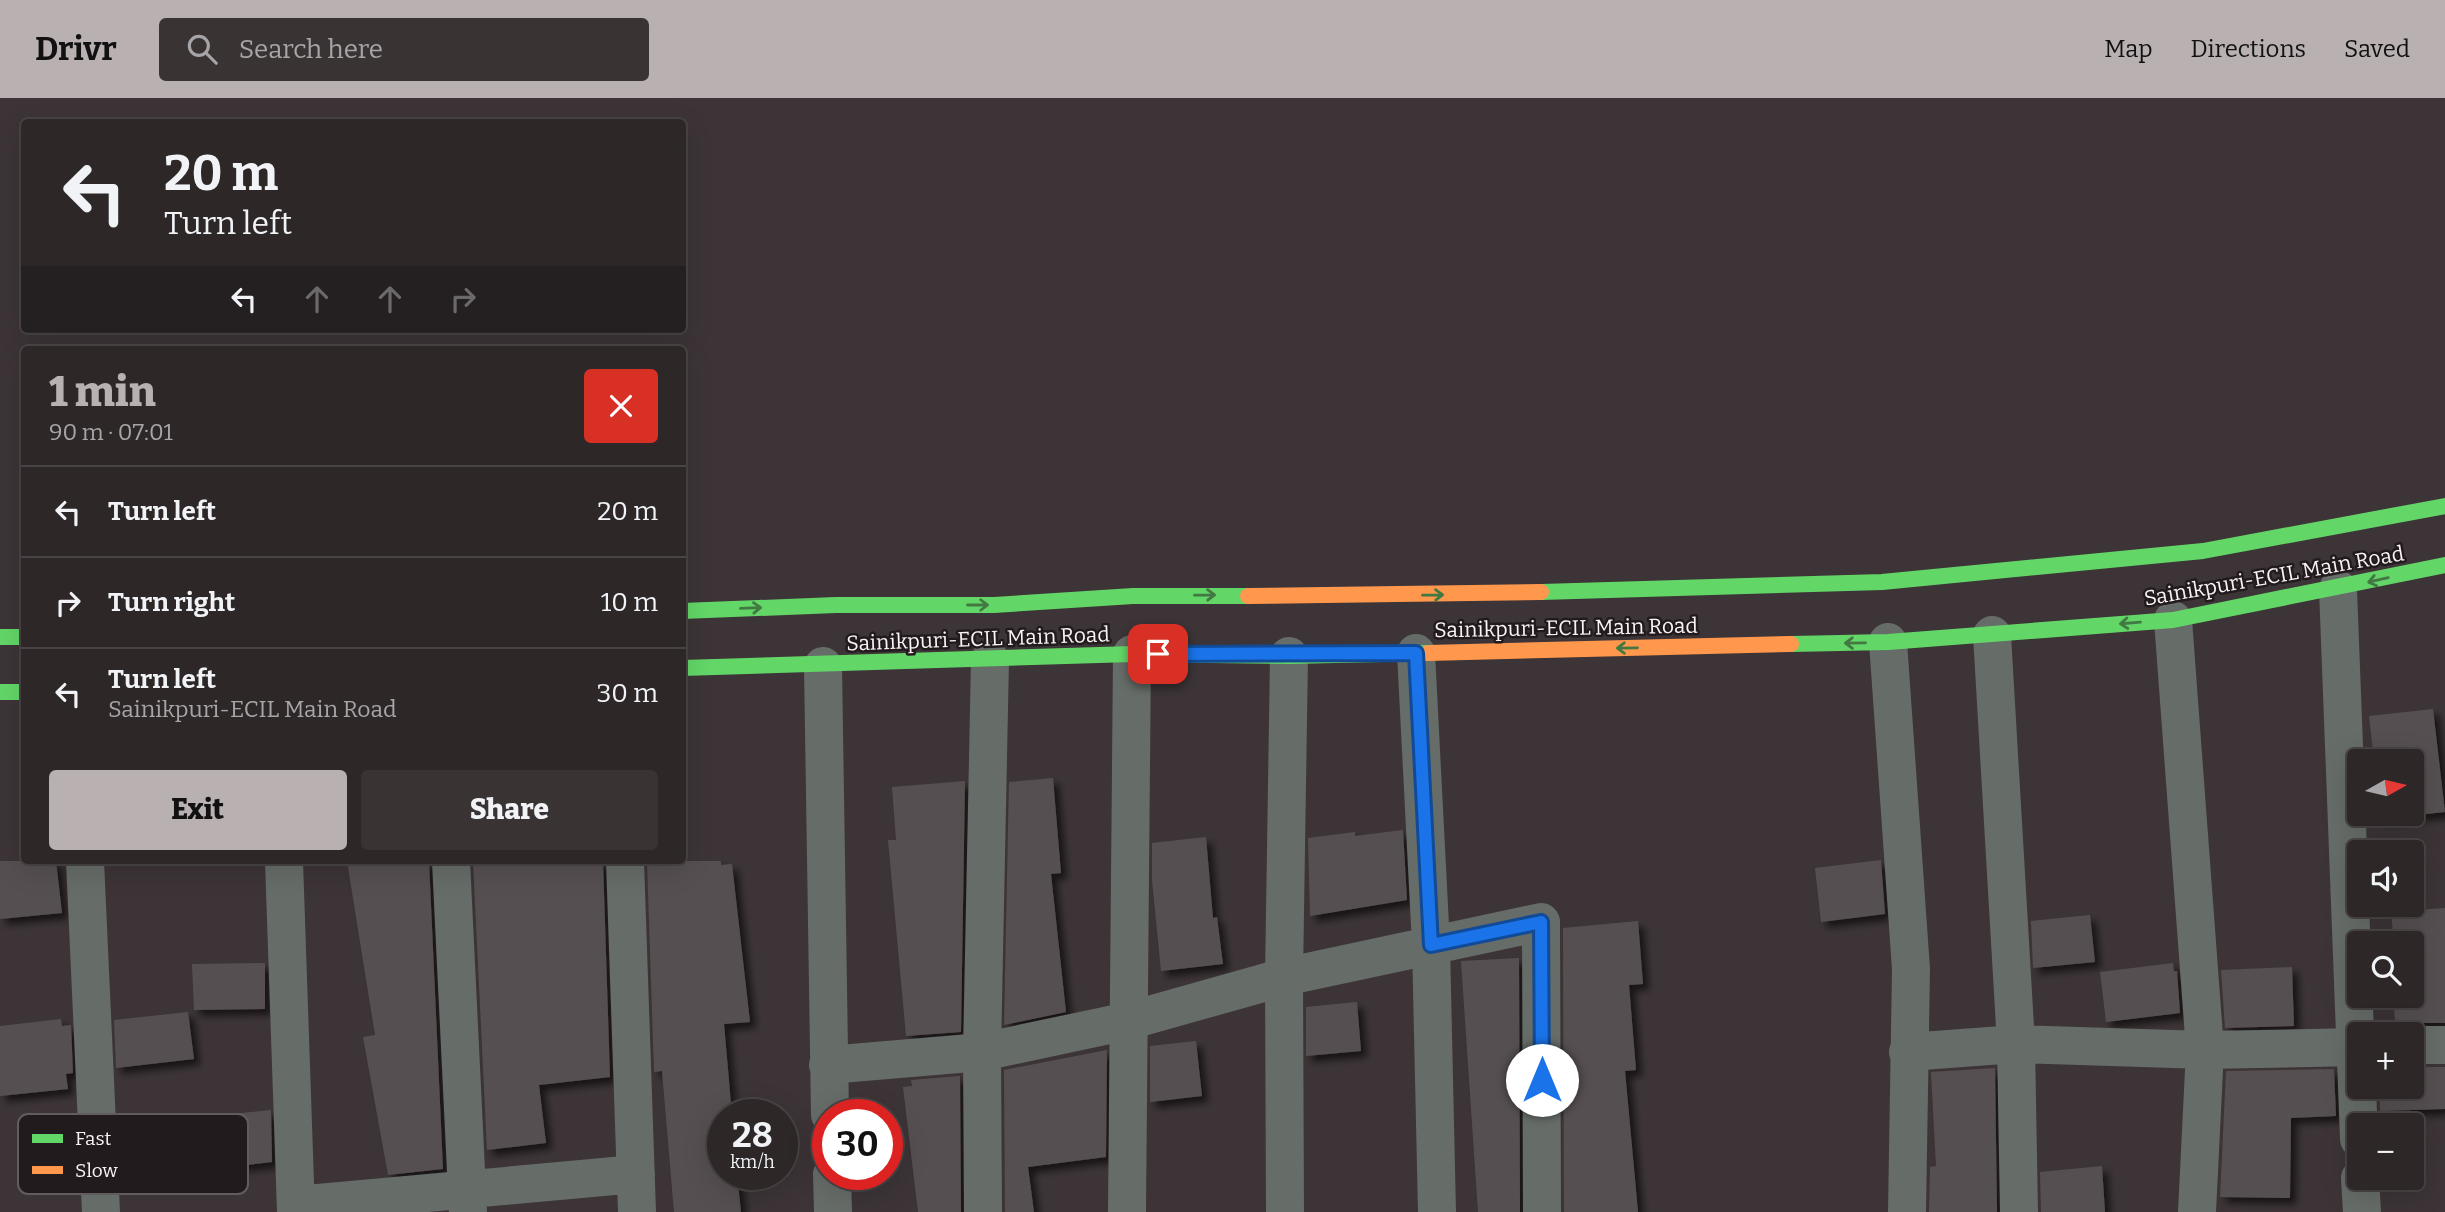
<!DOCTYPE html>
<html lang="en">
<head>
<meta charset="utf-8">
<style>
  :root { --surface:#2d2728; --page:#393334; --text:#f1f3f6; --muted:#a7a5a8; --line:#484445; --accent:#b9b0b2 }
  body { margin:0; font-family:Bitter,serif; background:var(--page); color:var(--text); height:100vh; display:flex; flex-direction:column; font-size:26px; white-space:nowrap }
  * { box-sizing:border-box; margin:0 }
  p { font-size:23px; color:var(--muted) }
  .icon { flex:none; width:38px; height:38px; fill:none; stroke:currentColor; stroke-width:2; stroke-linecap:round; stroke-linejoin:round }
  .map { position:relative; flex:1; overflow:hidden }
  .sheet { position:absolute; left:21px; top:248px; width:665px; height:518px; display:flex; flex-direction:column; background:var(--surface); border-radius:7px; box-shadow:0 7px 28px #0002,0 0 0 2px var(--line) }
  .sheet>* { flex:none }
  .top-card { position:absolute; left:21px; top:21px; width:665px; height:214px; border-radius:7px; box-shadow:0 7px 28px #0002,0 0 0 2px var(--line); background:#2d2728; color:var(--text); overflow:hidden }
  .needle { width:46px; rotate:82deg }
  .tools { position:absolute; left:2347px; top:651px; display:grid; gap:14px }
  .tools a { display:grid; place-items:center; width:77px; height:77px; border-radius:7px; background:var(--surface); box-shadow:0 7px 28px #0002,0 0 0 2px var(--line); font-size:35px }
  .speed { position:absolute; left:707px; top:1001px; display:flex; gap:14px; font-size:35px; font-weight:700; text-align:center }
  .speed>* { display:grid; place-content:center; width:91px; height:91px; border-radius:50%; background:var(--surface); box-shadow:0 7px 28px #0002,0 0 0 2px var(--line); line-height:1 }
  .speed small { font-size:18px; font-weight:400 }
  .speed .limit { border:10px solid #d22; background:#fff; color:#111 }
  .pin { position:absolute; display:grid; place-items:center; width:60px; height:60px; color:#fff; margin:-30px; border-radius:14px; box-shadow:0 4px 10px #0006 }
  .me { position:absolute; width:77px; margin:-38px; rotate:0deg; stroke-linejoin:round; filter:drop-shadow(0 0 5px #0008) }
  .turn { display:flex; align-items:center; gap:24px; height:147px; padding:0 28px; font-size:32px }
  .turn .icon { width:91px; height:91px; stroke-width:2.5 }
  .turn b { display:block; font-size:49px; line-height:60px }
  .lanes { display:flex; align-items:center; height:66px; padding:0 28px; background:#0003; justify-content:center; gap:35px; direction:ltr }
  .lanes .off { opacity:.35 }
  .round { display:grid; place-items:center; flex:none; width:74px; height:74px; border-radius:7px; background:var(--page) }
  .summary { display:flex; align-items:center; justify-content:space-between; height:119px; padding:0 28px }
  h1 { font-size:42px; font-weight:800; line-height:52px; color:var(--accent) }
  .cta { display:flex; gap:14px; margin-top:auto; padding:14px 28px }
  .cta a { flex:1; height:80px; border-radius:7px; background:var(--accent); color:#111; font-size:28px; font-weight:800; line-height:80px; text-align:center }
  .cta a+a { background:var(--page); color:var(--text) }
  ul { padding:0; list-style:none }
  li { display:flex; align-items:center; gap:21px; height:91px; padding:0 28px; border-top:2px solid var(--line) }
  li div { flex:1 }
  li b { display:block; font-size:26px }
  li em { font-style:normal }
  header { display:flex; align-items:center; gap:42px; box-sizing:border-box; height:98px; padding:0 35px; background:var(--accent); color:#111 }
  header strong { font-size:33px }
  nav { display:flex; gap:38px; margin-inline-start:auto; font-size:24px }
  .search { width:490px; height:63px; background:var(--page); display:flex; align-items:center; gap:18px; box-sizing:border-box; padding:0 24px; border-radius:7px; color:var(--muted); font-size:26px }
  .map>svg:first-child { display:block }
  .building { fill:#565051; filter:url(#shadow) }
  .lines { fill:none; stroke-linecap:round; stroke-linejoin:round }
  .street { stroke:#666c68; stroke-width:38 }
  .fast { stroke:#63d668; stroke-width:16 }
  .slow { stroke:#ff974d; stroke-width:16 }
  .oneway { stroke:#427842 }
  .route-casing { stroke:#114b97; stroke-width:18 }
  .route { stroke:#1a73e8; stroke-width:12 }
  .labels { text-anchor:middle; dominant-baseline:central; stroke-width:5; stroke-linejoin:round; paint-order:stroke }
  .street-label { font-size:21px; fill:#fcf2f5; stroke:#221b1d }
  .key { fill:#221b1d; stroke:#635c5e; stroke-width:2 }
  .key-label { font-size:19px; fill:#fcf2f5 }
</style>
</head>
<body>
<header>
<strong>Drivr</strong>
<div class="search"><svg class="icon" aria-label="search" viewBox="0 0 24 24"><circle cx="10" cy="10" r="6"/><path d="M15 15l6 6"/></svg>Search here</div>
<nav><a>Map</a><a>Directions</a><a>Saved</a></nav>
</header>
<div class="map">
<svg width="2445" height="1114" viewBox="0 0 2445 1114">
  <defs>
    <filter id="shadow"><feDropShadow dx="6" dy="6" stdDeviation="3.5" flood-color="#0009"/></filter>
  </defs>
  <rect width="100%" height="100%" fill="#3c3436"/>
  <path class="building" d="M 2433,611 L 2445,714 L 2381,721 L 2380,716 L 2412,716 L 2412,663 L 2374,663 L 2369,618 Z
    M 1053,680 L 1061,775 L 1051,776 L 1066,914 L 1004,927 L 1009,684 Z
    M 965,683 L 961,934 L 906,938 L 888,742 L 896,742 L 892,689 Z
    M 1403,732 L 1407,802 L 1310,818 L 1308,740 L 1355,734 L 1355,738 Z
    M 1206,739 L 1213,820 L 1217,819 L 1223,866 L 1161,873 L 1152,782 L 1152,745 Z
    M 1881,762 L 1885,816 L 1821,824 L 1815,770 Z
    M 0,763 L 56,763 L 62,815 L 0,821 Z
    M 347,763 L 429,763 L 443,1071 L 388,1077 L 363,939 L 375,937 Z
    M 473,763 L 603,763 L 610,979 L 539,987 L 546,1045 L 487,1052 Z
    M 647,763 L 721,763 L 721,767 L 732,766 L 750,924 L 724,926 L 732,1017 L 723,1017 L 723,1076 L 737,1076 L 741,1114 L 674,1114 L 662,973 L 654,974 Z
    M 2445,810 L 2445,925 L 2411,925 L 2396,934 L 2393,898 L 2412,898 L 2412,845 L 2394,845 L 2391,814 Z
    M 2090,817 L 2095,864 L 2033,870 L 2031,823 Z
    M 1638,823 L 1643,886 L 1629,887 L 1636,972 L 1625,973 L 1638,1114 L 1564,1114 L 1563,830 Z
    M 1519,860 L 1520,1114 L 1478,1114 L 1461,863 Z
    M 265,865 L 265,911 L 194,912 L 192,866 Z
    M 2173,865 L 2174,873 L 2177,873 L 2180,915 L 2106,924 L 2100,874 Z
    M 2292,869 L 2294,928 L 2225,930 L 2221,872 Z
    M 1357,904 L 1361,953 L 1306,958 L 1306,909 Z
    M 188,914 L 194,961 L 116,970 L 114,922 Z
    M 61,921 L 62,928 L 71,927 L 73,975 L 66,976 L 68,991 L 0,998 L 0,928 Z
    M 1196,943 L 1202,998 L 1150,1004 L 1150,948 Z
    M 1107,952 L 1106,1059 L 1028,1069 L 1034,1114 L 1005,1114 L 1004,972 Z
    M 2412,969 L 2445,969 L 2445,1011 L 2380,1013 L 2379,989 L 2412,989 Z
    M 1995,970 L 1997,1114 L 1929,1114 L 1930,1069 L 1936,1068 L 1931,974 Z
    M 2334,971 L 2336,1018 L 2291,1020 L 2290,1100 L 2220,1099 L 2226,973 Z
    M 960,978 L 961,1114 L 918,1114 L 903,989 L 912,988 L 911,982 Z
    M 271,1012 L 272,1064 L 195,1073 L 190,1020 Z
    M 2102,1068 L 2105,1114 L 2041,1114 L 2040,1074 Z"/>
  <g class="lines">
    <path class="street" d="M 2338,491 L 2359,1041
      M 2173,522 L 2205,952 L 2197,1114
      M 1992,537 L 2016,946 L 2019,1114
      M 1888,544 L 1911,871 L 1907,1114
      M 1416,555 L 1431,847 L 1437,1114
      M 823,568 L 830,1017
      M 85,763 L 101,1114
      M 284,763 L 296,1114
      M 451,763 L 468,1114
      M 625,763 L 637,1114
      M 2412,947 L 2445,947
      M 1908,954 L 2016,946 L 2205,952 L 2359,949
      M 828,967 L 982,954 L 1128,923 L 1284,879 L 1541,824 L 1542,1114
      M 832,1076 L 833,1114
      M 2360,1080 L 2362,1114
      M 296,1107 L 636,1076
      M 983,1114 L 982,954 L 990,562
      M 1127,1114 L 1132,556
      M 1285,1114 L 1284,879 L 1289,558"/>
    <path class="fast" d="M 1541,494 L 1882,484 L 2203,453 L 2445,408
      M 682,513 L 836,507 L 994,507 L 1133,498 L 1248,498
      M 0,539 L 24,539
      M 1791,546 L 1888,544 L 2173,522 L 2445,467
      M 682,570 L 1132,556 L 1289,558 L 1428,555
      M 0,594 L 24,594"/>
    <path class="slow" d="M 1248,498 L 1541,494
      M 1428,555 L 1791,546"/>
  </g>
  <defs><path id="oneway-shaft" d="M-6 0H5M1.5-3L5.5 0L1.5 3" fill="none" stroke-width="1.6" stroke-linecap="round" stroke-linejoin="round" transform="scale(1.75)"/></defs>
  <g class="oneway">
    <use href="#oneway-shaft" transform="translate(2378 482) rotate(167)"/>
    <use href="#oneway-shaft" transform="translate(1205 497) rotate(-1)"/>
    <use href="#oneway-shaft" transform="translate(1433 497) rotate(-1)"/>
    <use href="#oneway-shaft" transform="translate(978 507)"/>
    <use href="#oneway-shaft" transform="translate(751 510) rotate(-2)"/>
    <use href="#oneway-shaft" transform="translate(2130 525) rotate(175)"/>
    <use href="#oneway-shaft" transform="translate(1855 545) rotate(179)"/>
    <use href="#oneway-shaft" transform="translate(1627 550) rotate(179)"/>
  </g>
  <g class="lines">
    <g class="route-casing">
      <path id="route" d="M 1158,556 L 1416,555 L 1431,847 L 1541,824 L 1542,982"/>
    </g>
    <use href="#route" class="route"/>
  </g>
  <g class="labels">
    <g class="street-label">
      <text transform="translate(2274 478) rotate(-10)">Sainikpuri-ECIL Main Road</text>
      <text transform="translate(1566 530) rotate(-1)">Sainikpuri-ECIL Main Road</text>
      <text transform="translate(978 541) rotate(-2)">Sainikpuri-ECIL Main Road</text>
    </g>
  </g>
  <rect x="18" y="1016" width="230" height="80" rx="10" class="key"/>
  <rect x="32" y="1036" width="31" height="9" fill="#63d668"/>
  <rect x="32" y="1068" width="31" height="8" fill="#ff974d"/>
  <g class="key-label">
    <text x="75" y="1047">Fast</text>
    <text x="75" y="1079">Slow</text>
  </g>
</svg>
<div class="tools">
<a><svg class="needle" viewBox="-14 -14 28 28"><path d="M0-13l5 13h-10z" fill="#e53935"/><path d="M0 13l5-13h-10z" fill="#a7a5a8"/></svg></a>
<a><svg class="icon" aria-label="sound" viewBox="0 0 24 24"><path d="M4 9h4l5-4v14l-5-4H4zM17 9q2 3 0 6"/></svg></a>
<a><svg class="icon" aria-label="search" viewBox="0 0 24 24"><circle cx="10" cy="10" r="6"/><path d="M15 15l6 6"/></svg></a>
<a>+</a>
<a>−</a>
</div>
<div class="speed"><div>28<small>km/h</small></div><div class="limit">30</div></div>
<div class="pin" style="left:1158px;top:556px;background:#d93025"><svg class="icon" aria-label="arrive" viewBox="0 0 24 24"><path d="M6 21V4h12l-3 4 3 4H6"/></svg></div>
<svg class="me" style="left:1542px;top:982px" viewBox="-20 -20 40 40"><circle r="19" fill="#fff"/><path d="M0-13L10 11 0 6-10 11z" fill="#1a73e8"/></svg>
<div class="top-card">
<div class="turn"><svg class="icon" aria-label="left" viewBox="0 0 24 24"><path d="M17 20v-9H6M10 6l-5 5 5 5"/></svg><div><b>20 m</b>Turn left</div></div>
<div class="lanes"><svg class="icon" aria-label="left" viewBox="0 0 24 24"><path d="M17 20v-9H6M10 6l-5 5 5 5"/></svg><svg class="icon off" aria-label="ahead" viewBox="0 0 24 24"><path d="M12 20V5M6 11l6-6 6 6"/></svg><svg class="icon off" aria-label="ahead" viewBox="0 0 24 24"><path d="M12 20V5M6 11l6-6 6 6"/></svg><svg class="icon off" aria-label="right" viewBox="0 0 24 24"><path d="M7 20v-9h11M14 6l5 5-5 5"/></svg></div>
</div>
<section class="sheet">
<div class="summary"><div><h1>1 min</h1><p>90 m · 07:01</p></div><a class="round" style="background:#d93025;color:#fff"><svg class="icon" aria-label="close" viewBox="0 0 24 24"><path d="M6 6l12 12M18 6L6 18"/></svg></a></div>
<ul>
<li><svg class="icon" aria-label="left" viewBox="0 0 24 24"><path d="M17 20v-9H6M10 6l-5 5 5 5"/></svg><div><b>Turn left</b></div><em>20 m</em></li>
<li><svg class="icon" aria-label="right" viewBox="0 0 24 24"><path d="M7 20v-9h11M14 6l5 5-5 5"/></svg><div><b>Turn right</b></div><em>10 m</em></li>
<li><svg class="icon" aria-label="left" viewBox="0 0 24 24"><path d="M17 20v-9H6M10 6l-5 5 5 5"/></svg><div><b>Turn left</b><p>Sainikpuri-ECIL Main Road</p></div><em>30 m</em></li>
</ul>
<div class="cta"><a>Exit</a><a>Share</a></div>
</section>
</div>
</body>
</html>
